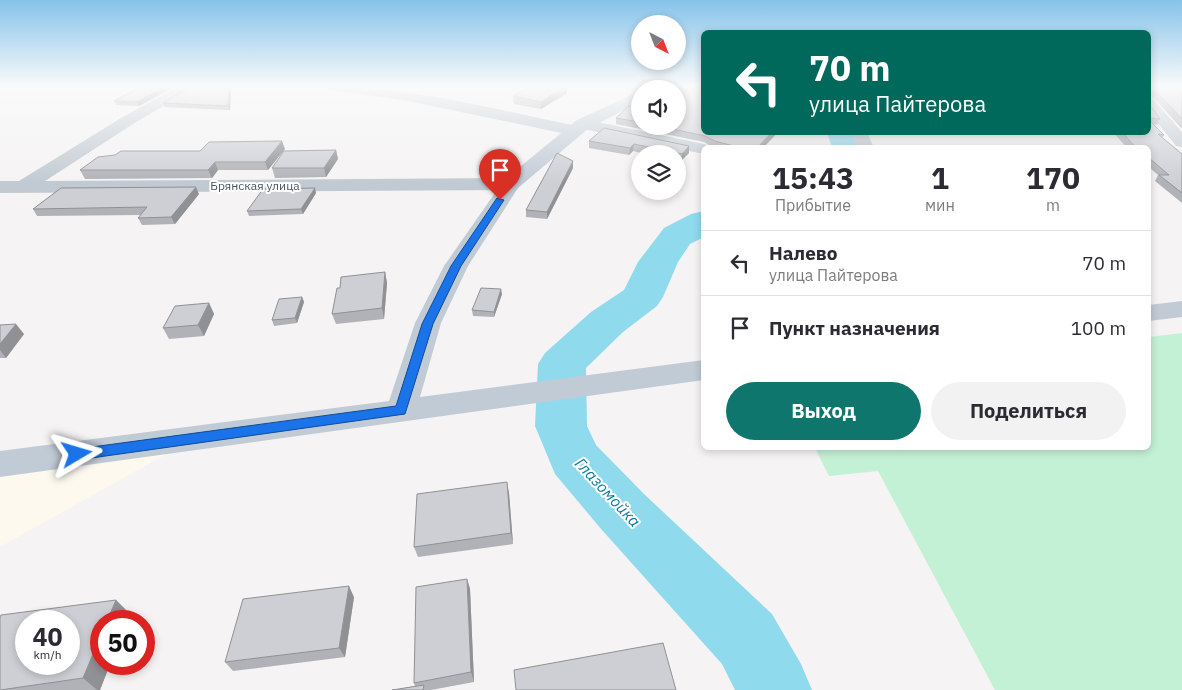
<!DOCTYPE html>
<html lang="ru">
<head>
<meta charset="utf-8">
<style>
  :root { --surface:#fff; --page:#f2f2f3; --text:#2b2b33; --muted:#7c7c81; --line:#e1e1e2; --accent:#0f766e }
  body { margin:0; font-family:"IBM Plex Sans",sans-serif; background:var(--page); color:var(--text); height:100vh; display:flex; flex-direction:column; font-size:19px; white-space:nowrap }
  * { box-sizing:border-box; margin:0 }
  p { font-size:16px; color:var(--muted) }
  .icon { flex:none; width:28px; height:28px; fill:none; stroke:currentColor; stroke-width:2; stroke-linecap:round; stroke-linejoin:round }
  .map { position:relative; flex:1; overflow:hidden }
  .sheet { position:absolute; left:701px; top:145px; width:450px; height:305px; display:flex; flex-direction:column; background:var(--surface); border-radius:8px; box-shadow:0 2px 8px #0003 }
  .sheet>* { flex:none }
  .guide { position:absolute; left:701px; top:30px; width:450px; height:105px; border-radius:8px; box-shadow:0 2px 8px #0003; background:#00695c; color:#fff; overflow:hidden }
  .needle { width:32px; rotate:138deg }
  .buttons { position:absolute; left:631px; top:15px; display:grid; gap:10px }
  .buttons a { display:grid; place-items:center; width:55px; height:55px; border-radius:50%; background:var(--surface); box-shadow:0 2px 8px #0003; font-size:25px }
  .speed { position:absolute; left:15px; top:610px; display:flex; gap:10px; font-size:25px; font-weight:700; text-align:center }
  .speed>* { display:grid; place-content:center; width:65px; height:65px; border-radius:50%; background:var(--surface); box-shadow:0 2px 8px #0003; line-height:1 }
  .speed small { font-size:12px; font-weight:400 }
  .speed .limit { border:8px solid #d22; background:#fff; color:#111 }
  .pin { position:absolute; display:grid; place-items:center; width:42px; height:42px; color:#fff; margin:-51px -21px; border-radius:50% 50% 50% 0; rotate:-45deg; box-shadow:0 0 5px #0007 }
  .pin .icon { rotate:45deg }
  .me { position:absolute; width:55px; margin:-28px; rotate:83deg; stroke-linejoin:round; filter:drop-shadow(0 0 4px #0008) }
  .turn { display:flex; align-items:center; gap:18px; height:105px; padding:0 25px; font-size:22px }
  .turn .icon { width:65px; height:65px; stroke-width:2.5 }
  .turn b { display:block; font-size:35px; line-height:42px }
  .eta { display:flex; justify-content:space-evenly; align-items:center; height:85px; text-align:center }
  .eta b { font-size:30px; font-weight:800; line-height:35px }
  .primary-button { display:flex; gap:10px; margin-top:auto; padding:10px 25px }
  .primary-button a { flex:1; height:58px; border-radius:30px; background:var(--accent); color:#fff; font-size:20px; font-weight:800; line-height:58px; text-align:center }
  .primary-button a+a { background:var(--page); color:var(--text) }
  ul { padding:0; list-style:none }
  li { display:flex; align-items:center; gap:15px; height:65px; padding:0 25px; border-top:1px solid var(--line) }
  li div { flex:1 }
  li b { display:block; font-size:19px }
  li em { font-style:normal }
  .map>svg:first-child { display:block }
  .commercial { fill:#fdf9ef }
  .green { fill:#c3f1d5 }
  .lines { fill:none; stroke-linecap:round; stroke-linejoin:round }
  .river { fill:#90daee; fill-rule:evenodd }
  .minor { fill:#c1cad2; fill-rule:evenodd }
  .secondary { fill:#c1cbd6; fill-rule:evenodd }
  .wall { fill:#b0b2b7 }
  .shaded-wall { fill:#909195 }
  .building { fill:#cdcfd5; stroke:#909195; fill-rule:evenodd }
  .route { fill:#1a73e8; stroke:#114b97 }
  .labels { text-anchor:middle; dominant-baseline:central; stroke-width:4; stroke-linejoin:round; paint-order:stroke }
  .far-street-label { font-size:12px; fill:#4a5661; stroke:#fff }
  .water-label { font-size:16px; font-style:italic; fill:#0c7c9b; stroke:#fff }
</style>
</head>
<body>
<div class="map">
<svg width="1182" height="690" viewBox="0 0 1182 690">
  <rect width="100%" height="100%" fill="#f5f3f3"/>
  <path class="commercial" d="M 195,438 L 0,547 L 0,464 Z"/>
  <path class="green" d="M 1182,333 L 1182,690 L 995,690 L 878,471 L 829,476 L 815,448 L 1149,448 L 1149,337 Z"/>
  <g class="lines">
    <path class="river" d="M 827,132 L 856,132 L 862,148 L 832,148 Z
      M 704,211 L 704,237 L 690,244 L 678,262 L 663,297 L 657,306 L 623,332 L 586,368 L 587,426 L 596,445 L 644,494 L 772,614 L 801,664 L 812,690 L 735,690 L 722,664 L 602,530 L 555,474 L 535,426 L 538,364 L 545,353 L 591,312 L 624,290 L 638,262 L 664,228 L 691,214 Z"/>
    <path class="minor" d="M 179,86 L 197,86 L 133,124 L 45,181 L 511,178 L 518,180 L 520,184 L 518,188 L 511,190 L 0,193 L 0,181 L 19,181 L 121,118 Z
      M 323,86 C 408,86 493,109 577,126 L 575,124 L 577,121 L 583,119 L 704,144 L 712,148 L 704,148 L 704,154 L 583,129 L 584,131 L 582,134 L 576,136 L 403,100 L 330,90 Z
      M 689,86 L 704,86 L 704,92 L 691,89 Z
      M 1149,98 L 1154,100 L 1182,132 L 1182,147 L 1176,146 L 1149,112 Z
      M 851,132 L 867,132 L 874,148 L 857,148 Z"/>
    <path class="secondary" d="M 652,86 L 670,86 L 669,89 L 651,89 Z
      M 640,91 L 640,102 L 589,128 L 518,188 L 468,266 L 441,323 L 420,397 L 704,360 L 704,380 L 0,477 L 0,451 L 389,401 L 415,323 L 444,266 L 504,180 L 577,120 Z
      M 1182,301 L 1182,317 L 1149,321 L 1149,305 Z"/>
  </g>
  <path class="wall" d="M 567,86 L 567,93 L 541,109 L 514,104 L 513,96 Z
    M 1149,86 L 1182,86 L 1182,128 L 1181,128 L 1155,99 L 1150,96 L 1150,106 L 1160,119 L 1157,125 L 1153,124 L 1164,135 L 1162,138 L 1182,154 L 1182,203 L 1155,181 L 1158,175 L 1149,167 L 1149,148 L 1127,148 L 1113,132 L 1149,132 Z
    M 172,88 L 139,106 L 116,105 L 114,101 Z
    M 231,92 L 230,110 L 165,107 L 163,103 Z
    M 640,108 L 640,126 L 678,126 L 704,132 L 778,132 L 763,148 L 714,148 L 704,142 L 616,124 L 616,118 Z
    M 604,128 L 689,153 L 681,161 L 678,161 L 678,154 L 645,154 L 633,151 L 629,155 L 589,148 L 589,141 Z
    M 285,149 L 268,170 L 218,170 L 212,178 L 85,179 L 80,170 L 200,151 Z
    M 336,150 L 338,159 L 326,177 L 275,178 L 272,168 Z
    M 573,168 L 547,219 L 526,217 L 526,210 Z
    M 316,193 L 303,214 L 249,216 L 247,211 Z
    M 199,194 L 175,224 L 142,225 L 138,218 L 141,215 L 37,216 L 33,209 Z
    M 385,272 L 387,283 L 384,319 L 336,324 L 332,314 L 340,288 Z
    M 502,294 L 494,317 L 473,316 L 472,310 Z
    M 302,297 L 304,302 L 297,323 L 274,326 L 272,320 Z
    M 209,303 L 214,314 L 204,336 L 169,339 L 163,328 Z
    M 0,325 L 24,334 L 6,358 L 0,358 Z
    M 509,493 L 513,544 L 418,557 L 414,547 Z
    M 467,579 L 470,589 L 474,682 L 431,690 L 392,690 L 415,686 L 414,683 Z
    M 354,597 L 345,657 L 233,671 L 225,662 Z
    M 116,600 L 130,614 L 100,690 L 0,690 Z"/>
  <path class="shaded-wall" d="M 166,86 L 171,86 L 172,88 L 139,106 L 137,102 Z
    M 567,86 L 567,93 L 541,109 L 541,102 Z
    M 229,88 L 231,92 L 230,110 L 228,106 Z
    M 772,132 L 778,132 L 763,148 L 757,148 Z
    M 282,141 L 285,149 L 268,170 L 265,162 Z
    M 634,144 L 633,151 L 629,155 L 630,148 Z
    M 689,146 L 689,153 L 681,161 L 682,154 Z
    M 336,150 L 338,159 L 326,177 L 324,168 Z
    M 573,161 L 573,168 L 547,219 L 547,212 Z
    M 215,162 L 218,170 L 212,178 L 208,170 Z
    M 196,187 L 199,194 L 175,224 L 171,217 Z
    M 315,188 L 316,193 L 303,214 L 301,209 Z
    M 385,272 L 387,283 L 384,319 L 382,308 Z
    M 501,289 L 502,294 L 494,317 L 494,312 Z
    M 302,297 L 304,302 L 297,323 L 295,318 Z
    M 209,303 L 214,314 L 204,336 L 198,325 Z
    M 16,324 L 24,334 L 6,358 L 0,350 L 0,344 Z
    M 507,482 L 509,493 L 513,544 L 511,533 Z
    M 467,579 L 470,589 L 474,682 L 471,672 Z
    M 349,586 L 354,597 L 345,657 L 339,648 Z
    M 116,600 L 130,614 L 127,621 L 107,621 Z
    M 101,635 L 101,664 L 110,664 L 100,690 L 97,690 L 83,678 Z"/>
  <path class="building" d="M 143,86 L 166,86 L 137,102 L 114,101 Z
    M 192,86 L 229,88 L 228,106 L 163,103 Z
    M 530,86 L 566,86 L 541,102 L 513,96 Z
    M 671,86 L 694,86 L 704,88 L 704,132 L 772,132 L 757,148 L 741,148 L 715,141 L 705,136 L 659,126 L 678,126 L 678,89 L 667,89 Z
    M 1149,86 L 1182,86 L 1182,119 L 1158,93 L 1153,91 L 1150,93 L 1150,106 L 1160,119 L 1149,118 Z
    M 629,106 L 639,108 L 640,108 L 640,122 L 616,118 Z
    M 1149,120 L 1164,135 L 1158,134 L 1182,154 L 1182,193 L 1159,175 L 1169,175 L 1149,158 L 1149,148 L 1136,148 L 1122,132 L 1149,132 Z
    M 604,128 L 689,146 L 682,154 L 634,144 L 630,148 L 589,141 Z
    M 282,141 L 265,162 L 215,162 L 208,170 L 80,170 L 98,157 L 115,155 L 121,151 L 200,151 L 209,142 Z
    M 336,150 L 324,168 L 272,168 L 284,151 Z
    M 557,153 L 573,161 L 547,212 L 526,210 Z
    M 196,187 L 171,217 L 138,218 L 147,207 L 33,209 L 61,188 Z
    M 315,188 L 301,209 L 247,211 L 263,189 Z
    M 385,272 L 382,308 L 332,314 L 337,288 L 340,288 L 341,277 Z
    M 481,288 L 501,289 L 494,312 L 472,310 Z
    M 302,297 L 295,318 L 272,320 L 279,299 Z
    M 209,303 L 198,325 L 163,328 L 175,306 Z
    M 16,324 L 0,344 L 0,325 Z
    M 507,482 L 511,533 L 414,547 L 417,494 Z
    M 467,579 L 471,672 L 414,683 L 416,587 Z
    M 349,586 L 339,648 L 225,662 L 243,599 Z
    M 116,600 L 107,621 L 101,621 L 101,635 L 83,678 L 0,690 L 0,617 L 1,615 ZM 26,621 L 69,621 L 69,664 L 26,664 Z
    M 663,643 L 676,690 L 516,690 L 514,670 Z
    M 424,685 L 423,690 L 392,690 Z"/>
  <linearGradient id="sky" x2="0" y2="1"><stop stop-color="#85c3ea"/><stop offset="0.47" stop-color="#fafafa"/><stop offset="1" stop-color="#fafafa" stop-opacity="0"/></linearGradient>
  <rect width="1182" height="183" fill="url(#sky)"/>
  <path class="route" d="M 497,198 L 504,200 L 461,266 L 433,324 L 405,414 L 77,460 L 72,458 L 70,454 L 72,451 L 77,449 L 396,406 L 422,324 L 451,266 Z"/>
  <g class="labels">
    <g class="far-street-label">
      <text x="255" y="185">Брянская улица</text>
    </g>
    <g class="water-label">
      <text transform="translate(608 492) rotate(47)">Глазомойка</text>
    </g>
  </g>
</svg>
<div class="buttons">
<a><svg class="needle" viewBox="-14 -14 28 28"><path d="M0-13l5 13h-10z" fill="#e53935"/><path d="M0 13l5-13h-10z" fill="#7c7c81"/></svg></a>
<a><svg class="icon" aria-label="sound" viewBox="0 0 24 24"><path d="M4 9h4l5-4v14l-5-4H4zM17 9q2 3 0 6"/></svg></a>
<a><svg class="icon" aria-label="layers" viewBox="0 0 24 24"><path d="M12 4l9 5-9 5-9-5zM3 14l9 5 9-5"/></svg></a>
</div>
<div class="speed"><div>40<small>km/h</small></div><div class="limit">50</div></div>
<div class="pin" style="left:500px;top:200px;background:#d93025"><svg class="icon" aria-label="arrive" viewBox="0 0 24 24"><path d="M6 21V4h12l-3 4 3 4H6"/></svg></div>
<svg class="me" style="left:77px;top:454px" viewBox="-20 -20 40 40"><path d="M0-17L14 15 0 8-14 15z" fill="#1a73e8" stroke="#fff" stroke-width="4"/></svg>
<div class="guide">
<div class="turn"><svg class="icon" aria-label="left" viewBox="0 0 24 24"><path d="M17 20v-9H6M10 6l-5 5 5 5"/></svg><div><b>70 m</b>улица Пайтерова</div></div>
</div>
<section class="sheet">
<div class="eta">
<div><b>15:43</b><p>Прибытие</p></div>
<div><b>1</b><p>мин</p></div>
<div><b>170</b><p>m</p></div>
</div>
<ul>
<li><svg class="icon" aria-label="left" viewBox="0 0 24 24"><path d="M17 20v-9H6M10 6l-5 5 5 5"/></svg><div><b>Налево</b><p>улица Пайтерова</p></div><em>70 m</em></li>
<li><svg class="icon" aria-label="arrive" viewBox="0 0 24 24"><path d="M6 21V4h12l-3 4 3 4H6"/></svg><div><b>Пункт назначения</b></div><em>100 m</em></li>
</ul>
<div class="primary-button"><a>Выход</a><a>Поделиться</a></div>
</section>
</div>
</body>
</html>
